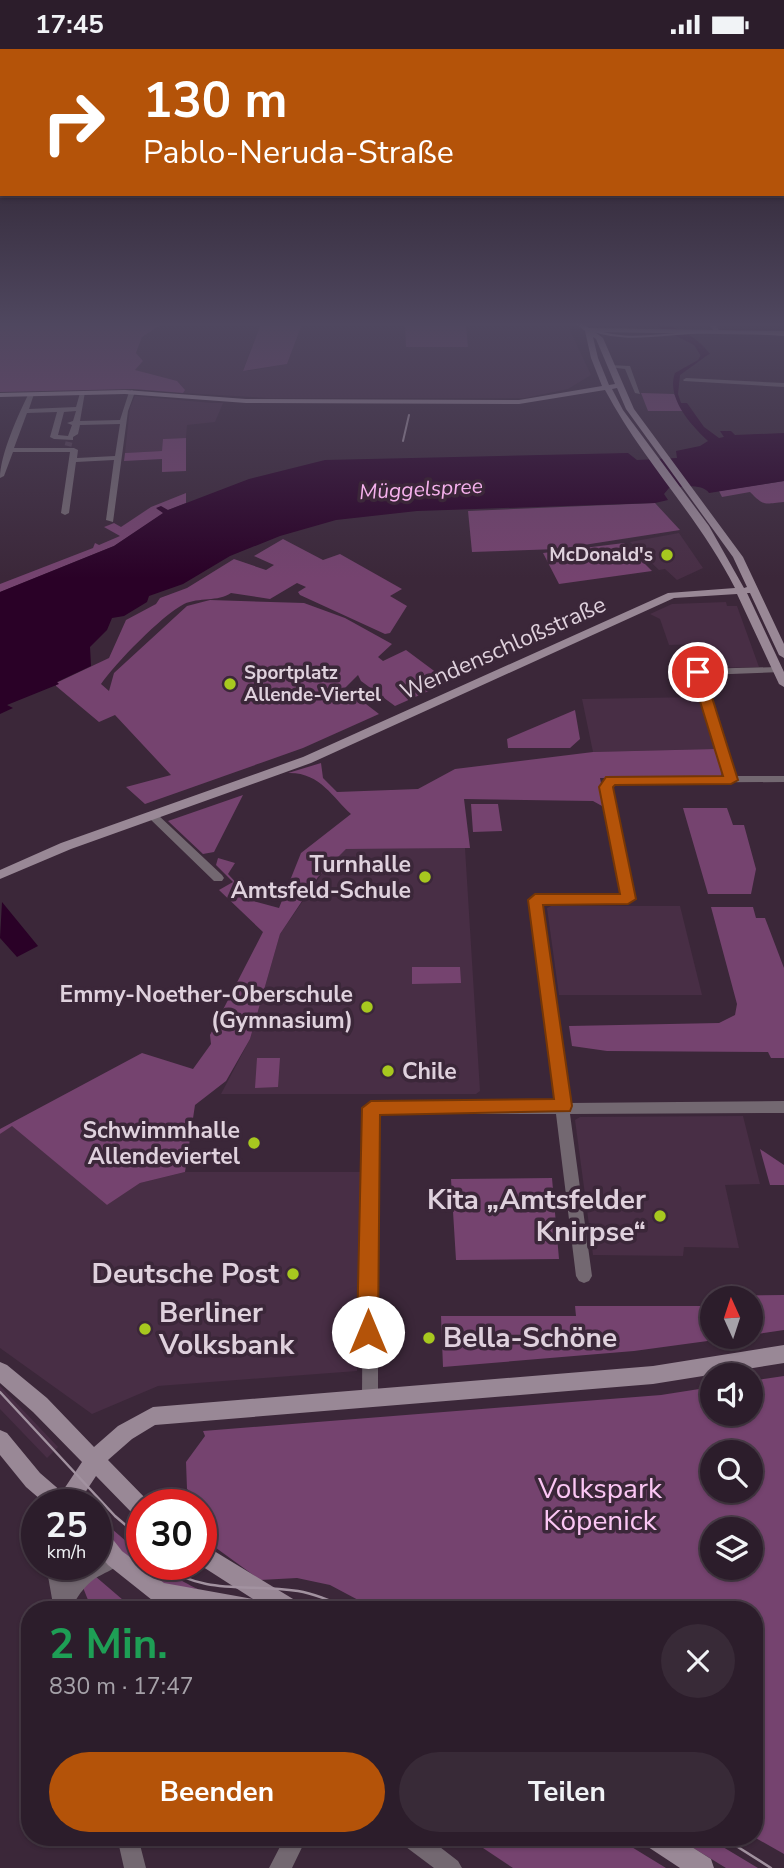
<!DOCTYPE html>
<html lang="de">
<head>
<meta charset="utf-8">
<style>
  :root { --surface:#2c1d2b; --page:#382a37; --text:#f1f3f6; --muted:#a6a2a9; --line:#483b47; --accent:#b45309 }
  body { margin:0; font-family:"Nunito Sans",sans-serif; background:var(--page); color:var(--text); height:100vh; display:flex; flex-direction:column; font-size:26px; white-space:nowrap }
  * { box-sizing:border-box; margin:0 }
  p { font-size:23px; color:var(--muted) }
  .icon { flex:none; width:38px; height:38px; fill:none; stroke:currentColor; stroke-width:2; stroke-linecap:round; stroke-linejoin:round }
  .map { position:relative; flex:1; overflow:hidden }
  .drawer { position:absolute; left:21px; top:1552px; width:742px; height:245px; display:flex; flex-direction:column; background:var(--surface); border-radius:28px; box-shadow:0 2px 5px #0004,0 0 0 2px var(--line) }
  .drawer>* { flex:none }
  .guide { position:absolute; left:0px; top:0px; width:784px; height:147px; box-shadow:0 2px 5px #0004,0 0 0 2px var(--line); background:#b45309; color:#fff; overflow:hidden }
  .needle { width:46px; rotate:357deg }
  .controls { position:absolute; left:700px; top:1237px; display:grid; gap:14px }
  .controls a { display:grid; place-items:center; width:63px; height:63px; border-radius:50%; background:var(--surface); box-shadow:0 2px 5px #0004,0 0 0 2px var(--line); font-size:35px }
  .speed { position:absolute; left:21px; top:1440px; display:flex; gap:14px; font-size:35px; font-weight:700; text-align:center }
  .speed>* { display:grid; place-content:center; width:91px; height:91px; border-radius:50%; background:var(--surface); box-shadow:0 2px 5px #0004,0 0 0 2px var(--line); line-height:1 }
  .speed small { font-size:18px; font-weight:400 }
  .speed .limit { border:10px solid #d22; background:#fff; color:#111 }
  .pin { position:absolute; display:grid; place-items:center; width:60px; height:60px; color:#fff; margin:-30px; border:4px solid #fff; border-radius:50%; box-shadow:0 2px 7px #0007 }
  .me { position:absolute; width:77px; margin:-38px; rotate:0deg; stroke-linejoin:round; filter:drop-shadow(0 0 5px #0008) }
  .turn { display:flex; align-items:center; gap:24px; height:147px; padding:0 28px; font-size:32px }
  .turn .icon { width:91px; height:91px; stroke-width:2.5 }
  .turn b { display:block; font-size:49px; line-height:60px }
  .round { display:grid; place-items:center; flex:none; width:74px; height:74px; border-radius:37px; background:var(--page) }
  .overview { display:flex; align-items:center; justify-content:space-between; height:119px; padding:0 28px }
  h1 { font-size:42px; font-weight:700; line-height:52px; color:#1e9e55 }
  .cta { display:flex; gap:14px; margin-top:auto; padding:14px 28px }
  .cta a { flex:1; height:80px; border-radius:42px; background:var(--accent); color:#fff; font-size:28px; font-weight:700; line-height:80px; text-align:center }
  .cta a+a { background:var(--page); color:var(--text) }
  .status { display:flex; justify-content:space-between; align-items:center; height:49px; padding:0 35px; background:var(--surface); direction:ltr }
  .status svg { height:19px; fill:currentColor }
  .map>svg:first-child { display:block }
  .built { fill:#482e45 }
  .green { fill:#75436f; fill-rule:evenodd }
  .water { fill:#2a0127 }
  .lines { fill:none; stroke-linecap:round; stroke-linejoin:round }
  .river { fill:#2a0127; fill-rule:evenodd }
  .street-tunnel { stroke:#544052; stroke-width:7; stroke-dasharray:7 3.5; stroke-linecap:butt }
  .street { fill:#736871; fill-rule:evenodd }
  .secondary { fill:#998896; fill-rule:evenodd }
  .tram-far1 { stroke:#a292a0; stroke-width:2 }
  .tram { stroke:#a292a0; stroke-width:2.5 }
  .route { fill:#b45309; stroke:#753606; stroke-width:2 }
  .poi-dot { fill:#a7c81f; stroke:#3b2739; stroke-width:2.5 }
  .labels { text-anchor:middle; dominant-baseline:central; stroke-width:7; stroke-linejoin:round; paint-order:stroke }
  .far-poi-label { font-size:19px; font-weight:bold; fill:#dfd1dd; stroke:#3b2739; text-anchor:end }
  .far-water-label { font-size:21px; font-style:italic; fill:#f6b1ed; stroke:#3b2739 }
  .street-label { font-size:23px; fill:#dfd1dd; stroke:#3b2739 }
  .poi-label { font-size:23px; font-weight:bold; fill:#dfd1dd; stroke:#3b2739; text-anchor:end }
  .near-poi-label { font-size:28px; font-weight:bold; fill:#dfd1dd; stroke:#3b2739; text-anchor:end }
  .near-park-label { font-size:28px; fill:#fbc6f4; stroke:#3b2739 }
</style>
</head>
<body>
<div class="status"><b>17:45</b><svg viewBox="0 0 49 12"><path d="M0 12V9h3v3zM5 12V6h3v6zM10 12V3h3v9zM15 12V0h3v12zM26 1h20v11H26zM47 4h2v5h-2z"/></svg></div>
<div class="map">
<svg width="784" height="1819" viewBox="0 0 784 1819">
  <rect width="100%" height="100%" fill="#3b2739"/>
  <path class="built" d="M 162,275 L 261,275 L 243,321 L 248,322 L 287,315 L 302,275 L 405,275 L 407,298 L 468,298 L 466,275 L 567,275 L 591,326 L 568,340 L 525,349 L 267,349 L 183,344 L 184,341 L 134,321 L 143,312 L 136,304 L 142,288 Z
    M 135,347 L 212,354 L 223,354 L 215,373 L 187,376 L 186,389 L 164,390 L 163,402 L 125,404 L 130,359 Z
    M 679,484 L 703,519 L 677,531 L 665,520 L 659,521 L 630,493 Z
    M 726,553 L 727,557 L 737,557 L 759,618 L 705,619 L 707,617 L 699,595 L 669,596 L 660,570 L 650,565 L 672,555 Z
    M 700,648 L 715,700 L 593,703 L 582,650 Z
    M 465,799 L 480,1042 L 476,1045 L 221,1045 L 250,990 L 280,885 L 330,813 L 346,800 Z
    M 551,857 L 680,857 L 702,946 L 559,946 L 547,859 Z
    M 743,1067 L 760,1135 L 725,1136 L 739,1199 L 684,1198 L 683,1207 L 593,1206 L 575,1071 L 580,1068 Z
    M 12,1076 L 107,1156 L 140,1134 L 185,1123 L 361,1123 L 357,1322 L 158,1337 L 92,1365 L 0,1299 L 0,1085 Z
    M 0,1337 L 58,1398 L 47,1409 L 0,1360 Z"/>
  <path class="green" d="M 0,275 L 162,275 L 142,288 L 136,304 L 143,312 L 135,321 L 177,332 L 185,341 L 183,344 L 133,340 L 0,343 Z
    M 261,275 L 302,275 L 287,315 L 243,322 Z
    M 405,275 L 466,275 L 468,298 L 406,298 Z
    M 641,344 L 674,345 L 684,362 L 648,362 Z
    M 186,389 L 186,422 L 162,423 L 162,410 L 124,412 L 125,404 L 162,402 L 163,390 Z
    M 784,432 L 784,453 C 763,455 764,457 750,443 L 722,448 L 719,442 Z
    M 186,444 L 186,454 L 168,461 L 157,460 L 164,464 L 114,497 L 0,543 L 0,535 L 93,499 L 95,494 L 99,496 L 120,487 L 104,478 L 114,474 L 121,478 L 151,458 Z
    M 655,454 L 680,481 L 558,500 L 472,503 L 468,462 Z
    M 283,490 L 323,511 L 340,505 L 402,540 L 390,547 L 407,557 L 390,584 L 385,585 L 300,546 L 298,543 L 306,538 L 297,534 L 270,550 L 231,544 C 218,553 199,548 184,555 C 161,567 116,614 101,635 L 109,642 L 114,624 L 187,557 L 210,551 L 304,554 L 345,569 L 392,595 L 378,608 L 383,612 L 406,601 L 449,633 L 395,657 L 361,632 L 358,626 L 333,651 L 349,642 L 379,665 L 303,699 L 145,755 L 126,738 L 171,726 L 115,666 L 99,673 L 56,637 L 56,634 L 109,609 L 126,571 L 156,555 L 160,549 L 187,539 L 234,510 L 266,521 L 274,516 L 254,507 Z
    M 624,494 L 652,522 L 559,535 L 543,504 Z
    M 575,661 L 580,690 L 570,699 L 508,699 L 507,690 Z
    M 715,700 L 722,723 L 721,728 L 600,729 L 605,753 L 602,757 L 593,752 L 464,750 L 470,799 L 346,800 L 318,828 L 280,885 L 250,990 L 226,1032 L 195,1056 L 185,1123 L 140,1134 L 107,1156 L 12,1077 L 0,1085 L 0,1080 L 142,1004 L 193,1020 L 211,995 L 210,986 L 263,883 L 219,841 L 233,833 L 216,816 L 218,809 L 235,814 L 228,825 L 253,852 L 279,859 L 301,804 L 351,765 C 333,749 320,723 288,724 L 321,714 L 323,729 L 337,743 L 418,740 L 455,720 L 593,703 Z
    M 243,746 L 214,803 L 203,805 L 168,772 Z
    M 498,755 L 502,782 L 473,783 L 471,755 Z
    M 683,759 L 727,759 L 733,776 L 744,776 L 756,820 L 751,845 L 708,845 Z
    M 711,858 L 753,858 L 756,869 L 765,869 L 784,919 L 784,1009 L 771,1009 L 768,1003 L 607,1002 L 572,997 L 569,977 L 719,974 L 735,966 L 737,955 Z
    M 412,918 L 460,918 L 461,934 L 412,935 Z
    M 257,1009 L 280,1009 L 278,1038 L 255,1039 Z
    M 760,1100 L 784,1116 L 784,1136 L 770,1136 Z
    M 552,1129 L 559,1210 L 456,1211 L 451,1130 Z
    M 784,1246 L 784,1281 L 751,1286 L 751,1250 L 712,1250 L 712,1288 L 737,1288 L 634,1302 L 443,1318 L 441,1267 L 576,1267 L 575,1257 L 710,1257 L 708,1247 Z
    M 784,1327 L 784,1805 L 754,1788 L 754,1561 L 377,1561 L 330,1536 L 297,1529 L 260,1531 L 201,1488 L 201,1459 L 204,1452 L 187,1440 L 186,1413 L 205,1387 L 203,1382 L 661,1346 L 712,1338 L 712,1365 L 751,1365 L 751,1332 ZM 712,1404 L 751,1404 L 751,1442 L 712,1442 ZM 712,1480 L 751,1480 L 751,1519 L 712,1519 Z
    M 112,1480 L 142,1506 L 142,1516 C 162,1516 179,1532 198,1540 L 167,1537 L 155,1530 L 105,1488 Z
    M 95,1527 L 130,1557 L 131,1561 L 92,1561 L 82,1536 Z
    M 468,1789 L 617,1789 L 666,1819 L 513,1819 Z
    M 677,1789 L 708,1789 L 758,1819 L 726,1819 Z"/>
  <path class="water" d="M 687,289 L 701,295 L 709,305 L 680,326 L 678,345 L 681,354 L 687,354 L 704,378 L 719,389 L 724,388 L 720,382 L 731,382 L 735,386 L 784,384 L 784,432 L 709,444 C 702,434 680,438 669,439 L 664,445 L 668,451 L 655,454 L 417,462 L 336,471 L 280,487 L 230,507 L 183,535 L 149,547 L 147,553 L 124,567 L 112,569 L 107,581 L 90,598 L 91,617 L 57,633 L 59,635 L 7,656 L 13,659 L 0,665 L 0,543 L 114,497 L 163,464 L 156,459 L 161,457 L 168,461 L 249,430 L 325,411 L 628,404 L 637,411 L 677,409 L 676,402 L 700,397 L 708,392 C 691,376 666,349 675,324 L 698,311 L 702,304 Z
    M 2,853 L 38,897 L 17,908 L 0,889 Z"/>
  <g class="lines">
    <path class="river" d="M 652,275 C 673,274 698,288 710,305 L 701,307 L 694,296 Z"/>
    <path class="street-tunnel" d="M 68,397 L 69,393"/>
    <path class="street" d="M 709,275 L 715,275 L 719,281 L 714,282 Z
      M 609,316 L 630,317 L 640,345 L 635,344 L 625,320 L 609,318 Z
      M 686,329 L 784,334 L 784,338 L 684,332 L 683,331 Z
      M 132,341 L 135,343 L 128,362 L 113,473 L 106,471 L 114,411 L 76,413 L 69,464 L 65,466 L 61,464 L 70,403 L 13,403 L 4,427 L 0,429 C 0,406 18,366 29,344 L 34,345 L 29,360 L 76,358 L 80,344 L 85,343 L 80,372 L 120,371 L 129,343 ZM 76,362 L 73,372 L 67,374 L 72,376 L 68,387 L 58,386 L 64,363 ZM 57,363 L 50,388 L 54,390 L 73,391 L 73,388 L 78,385 L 80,376 L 120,375 L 115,407 L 77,409 L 78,401 L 74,399 L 14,399 L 27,364 Z
      M 778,618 L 783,621 L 781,623 L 704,626 L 735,727 L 784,727 L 784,733 L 614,734 L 611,738 L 634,850 L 628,854 L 541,855 L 568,1054 L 784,1052 L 784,1064 L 570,1065 L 592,1227 L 589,1232 L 584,1234 L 579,1232 L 576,1227 L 556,1065 L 378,1065 L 378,1348 L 376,1354 L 370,1356 L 364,1354 L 362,1348 L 364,1060 L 366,1056 L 371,1054 L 555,1054 L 529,851 L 535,847 L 621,846 L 601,738 C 604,734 606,729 611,728 L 725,727 L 693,623 L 698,620 Z
      M 153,764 L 157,765 L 222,826 L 224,829 L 222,832 L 214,832 L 149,769 L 148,767 Z
      M 115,1500 L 121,1503 L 124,1509 C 119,1520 102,1524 93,1531 C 83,1539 77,1548 72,1558 L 72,1561 L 54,1561 L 46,1516 L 64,1516 L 67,1532 L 83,1516 L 96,1516 L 96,1508 Z
      M 117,1788 L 138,1788 L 146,1819 L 124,1819 Z
      M 285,1788 L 307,1788 L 292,1819 L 269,1819 Z
      M 399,1788 L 427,1788 L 458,1812 L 462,1819 L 434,1819 L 402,1795 Z"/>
    <path class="secondary" d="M 576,275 L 583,275 L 589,279 L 784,282 L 784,286 L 595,283 L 603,289 L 634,360 L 743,508 L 784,595 L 784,609 L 779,606 L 750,544 L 747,544 L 784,623 L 784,638 L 779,635 L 737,545 L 674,549 L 311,714 L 71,800 L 0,830 L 0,821 L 61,794 L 303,708 L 668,544 L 735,539 C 699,468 642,411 605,341 L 519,355 L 246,354 L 125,345 L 0,348 L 0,344 L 125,341 L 246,350 L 519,351 L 602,337 L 591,309 L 585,282 ZM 593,288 L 596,290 L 615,335 L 609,336 L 598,309 ZM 617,339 L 626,360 L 733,508 L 747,538 L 744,539 L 709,477 L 623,361 L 612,340 Z
      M 784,1296 L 784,1314 L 653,1335 L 155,1376 L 132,1390 L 108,1411 L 149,1453 L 150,1456 L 142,1456 L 142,1470 L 135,1467 L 96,1427 L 77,1456 L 47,1456 L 26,1438 L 0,1406 L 0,1381 L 7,1384 L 40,1424 L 62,1443 L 82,1413 L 33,1363 L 0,1334 L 0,1313 L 7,1316 L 47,1349 L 94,1398 L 118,1377 L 153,1358 L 653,1317 Z
      M 96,1475 L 103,1478 L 122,1502 L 164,1534 L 253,1550 L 200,1516 L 201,1494 L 298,1553 L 301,1561 L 271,1561 L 266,1558 L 268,1561 L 196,1561 L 152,1551 L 108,1516 L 96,1502 Z
      M 641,1788 L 676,1788 L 711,1810 L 714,1819 L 680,1819 L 645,1796 Z"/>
    <path class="tram-far1" d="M 578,275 C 618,297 664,284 707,283 C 733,282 759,284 784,286
      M 403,392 L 409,366"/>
    <path class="tram" d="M 0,1343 L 115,1467 L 142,1490
      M 160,1516 C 208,1547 246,1534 298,1542 C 317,1545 334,1553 350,1561
      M 722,1788 L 771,1819"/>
  </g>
  <linearGradient id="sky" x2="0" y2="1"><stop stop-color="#20151f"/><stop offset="0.52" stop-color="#4f475f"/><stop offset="1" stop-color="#4f475f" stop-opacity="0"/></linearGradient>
  <rect width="784" height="529" fill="url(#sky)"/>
  <path class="route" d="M 698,619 L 704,623 L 738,731 L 731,735 L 615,736 L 613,738 L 636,850 L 628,855 L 543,856 L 572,1057 L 570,1062 L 380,1066 L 378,1283 L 375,1290 L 368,1293 L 360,1290 L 357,1283 L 362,1059 L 371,1052 L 554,1050 L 528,851 L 535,845 L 620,845 L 599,738 L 606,728 L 723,727 L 691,623 Z"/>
  <g class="poi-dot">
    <circle cx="667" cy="506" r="7"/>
    <circle cx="230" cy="635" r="7"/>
    <circle cx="425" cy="828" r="7"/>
    <circle cx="367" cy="958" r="7"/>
    <circle cx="388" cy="1022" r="7"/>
    <circle cx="254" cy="1094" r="7"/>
    <circle cx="660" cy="1167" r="7"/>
    <circle cx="293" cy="1225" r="7"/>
    <circle cx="145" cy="1280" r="7"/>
    <circle cx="429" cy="1289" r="7"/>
  </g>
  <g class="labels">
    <g class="far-poi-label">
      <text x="653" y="506">McDonald's</text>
      <text x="244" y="624" text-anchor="start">Sportplatz<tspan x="244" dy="22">Allende-Viertel</tspan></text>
    </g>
    <g class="far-water-label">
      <text transform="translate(421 440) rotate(-3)">Müggelspree</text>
    </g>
    <g class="street-label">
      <text transform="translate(503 599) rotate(-24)">Wendenschloßstraße</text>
    </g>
    <g class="poi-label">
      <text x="411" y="815">Turnhalle<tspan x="411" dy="26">Amtsfeld-Schule</tspan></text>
      <text x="353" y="945">Emmy-Noether-Oberschule<tspan x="353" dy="26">(Gymnasium)</tspan></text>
      <text x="402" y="1022" text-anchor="start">Chile</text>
      <text x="240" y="1081">Schwimmhalle<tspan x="240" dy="26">Allendeviertel</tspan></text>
    </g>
    <g class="near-poi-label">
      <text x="646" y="1151">Kita „Amtsfelder<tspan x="646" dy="32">Knirpse“</tspan></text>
      <text x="279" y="1225">Deutsche Post</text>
      <text x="159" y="1264" text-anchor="start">Berliner<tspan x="159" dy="32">Volksbank</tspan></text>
      <text x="443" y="1289" text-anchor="start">Bella-Schöne</text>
    </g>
    <g class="near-park-label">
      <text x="600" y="1440">Volkspark<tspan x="600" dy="32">Köpenick</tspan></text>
    </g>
  </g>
</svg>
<div class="controls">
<a><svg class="needle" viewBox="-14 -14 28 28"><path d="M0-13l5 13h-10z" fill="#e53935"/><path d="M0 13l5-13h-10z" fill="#a6a2a9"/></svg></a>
<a><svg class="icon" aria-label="sound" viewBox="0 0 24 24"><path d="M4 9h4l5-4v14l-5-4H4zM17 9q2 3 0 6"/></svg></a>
<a><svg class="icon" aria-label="search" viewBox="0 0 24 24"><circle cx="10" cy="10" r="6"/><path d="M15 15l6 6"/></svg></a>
<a><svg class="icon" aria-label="layers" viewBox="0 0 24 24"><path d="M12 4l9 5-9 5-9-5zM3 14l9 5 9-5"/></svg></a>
</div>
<div class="speed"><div>25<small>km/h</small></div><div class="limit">30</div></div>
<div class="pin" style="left:698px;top:623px;background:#d93025"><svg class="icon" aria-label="arrive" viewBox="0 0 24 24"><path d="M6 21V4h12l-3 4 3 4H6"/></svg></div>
<svg class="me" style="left:368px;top:1283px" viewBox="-20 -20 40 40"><circle r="19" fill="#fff"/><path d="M0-13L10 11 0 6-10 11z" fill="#b45309"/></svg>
<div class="guide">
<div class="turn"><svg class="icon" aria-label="right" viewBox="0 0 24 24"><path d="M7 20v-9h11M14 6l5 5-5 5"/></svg><div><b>130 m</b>Pablo-Neruda-Straße</div></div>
</div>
<section class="drawer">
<div class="overview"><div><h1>2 Min.</h1><p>830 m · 17:47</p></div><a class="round"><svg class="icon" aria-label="close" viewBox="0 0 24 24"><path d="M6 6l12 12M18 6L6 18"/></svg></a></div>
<div class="cta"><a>Beenden</a><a>Teilen</a></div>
</section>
</div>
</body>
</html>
